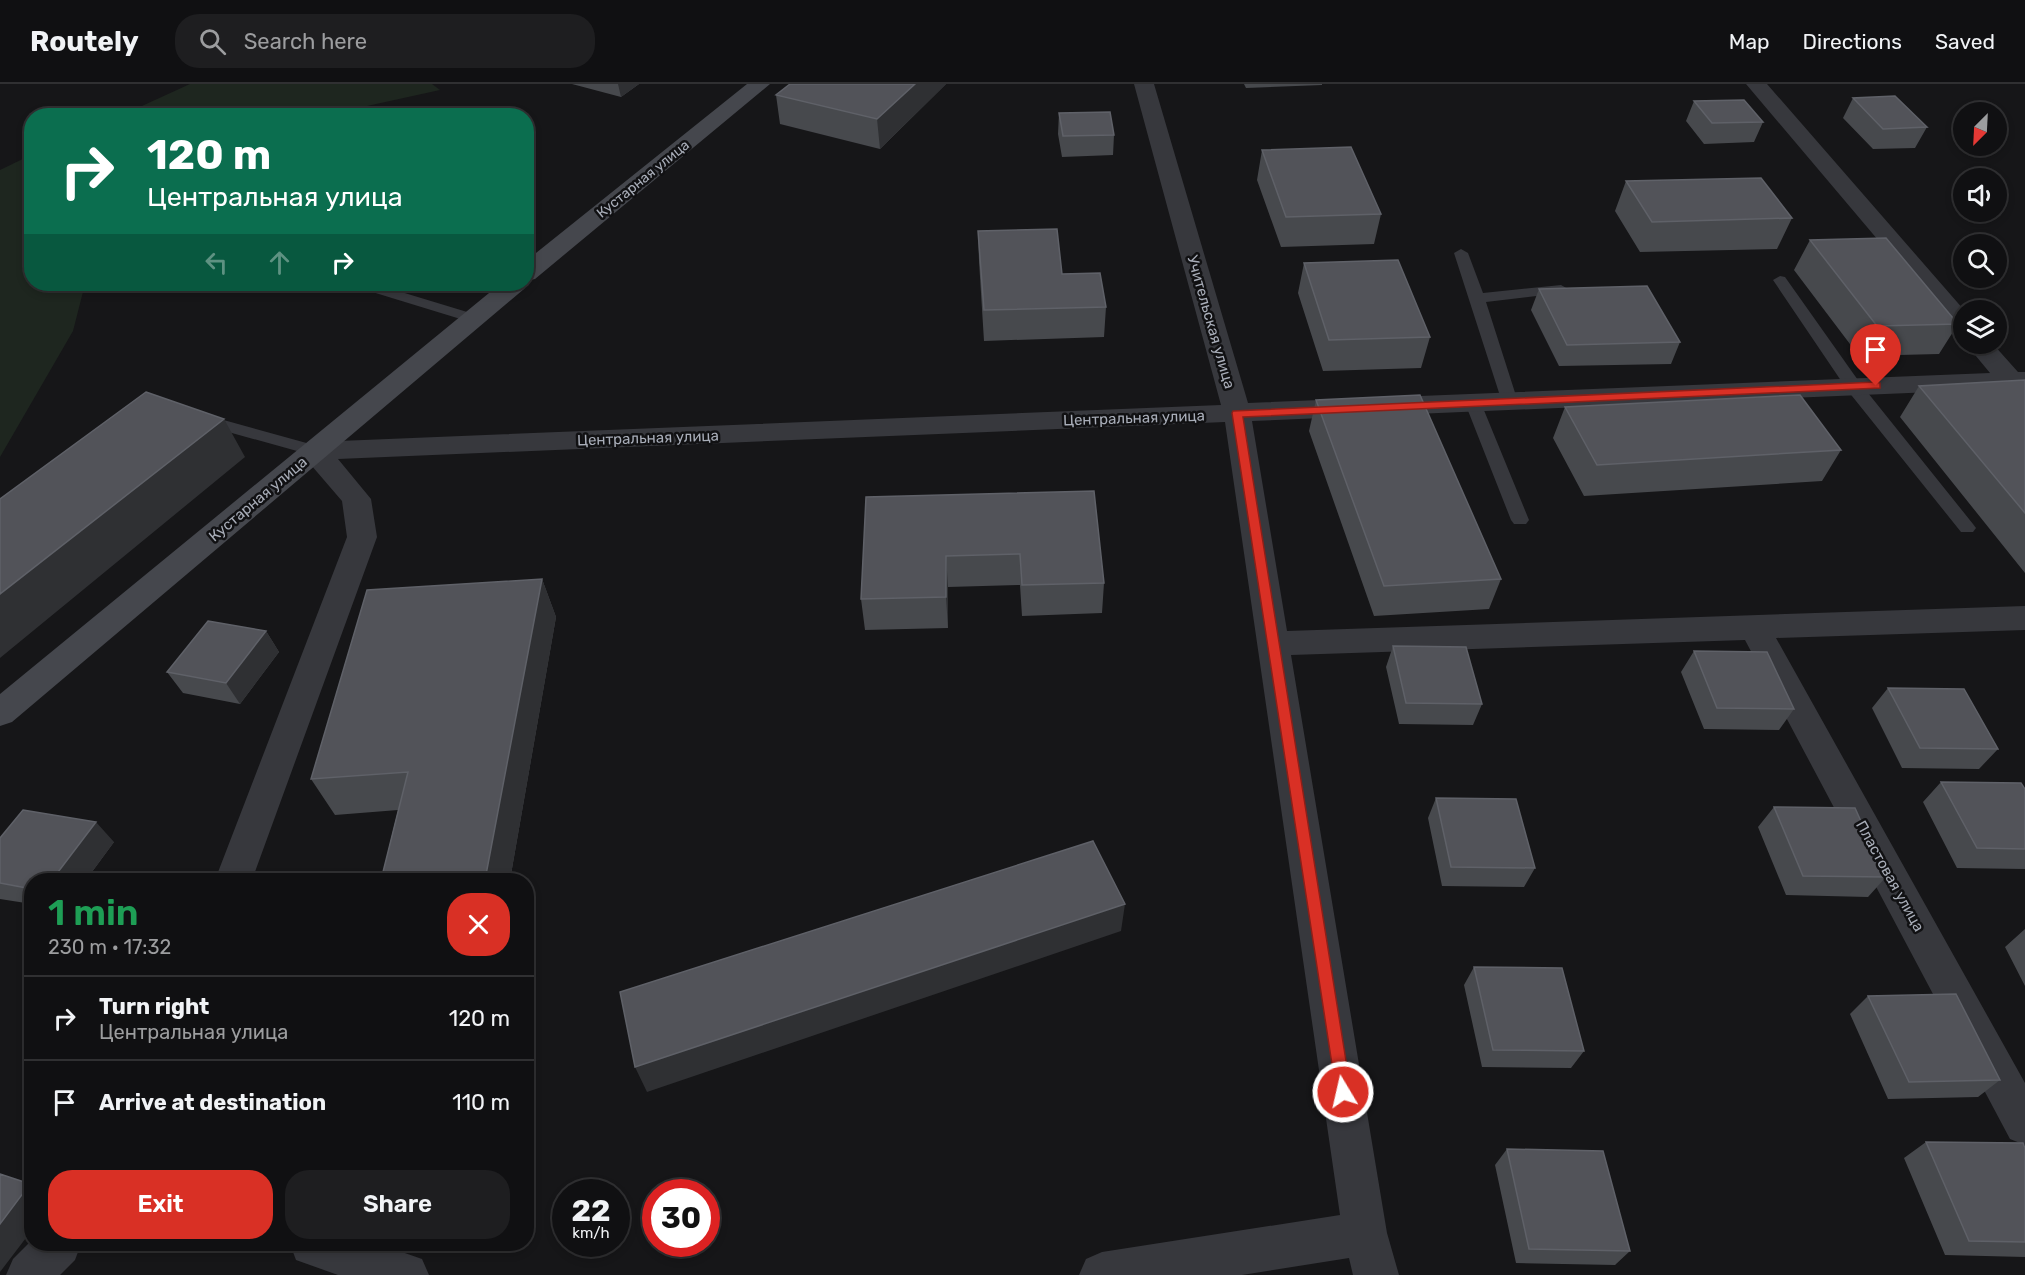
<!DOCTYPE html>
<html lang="en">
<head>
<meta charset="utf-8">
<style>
  :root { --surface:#101012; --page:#1e1e20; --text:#f1f3f6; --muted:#9c9d9f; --line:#303032; --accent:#d93025 }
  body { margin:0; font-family:Rubik,sans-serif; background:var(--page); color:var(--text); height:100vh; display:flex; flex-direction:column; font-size:22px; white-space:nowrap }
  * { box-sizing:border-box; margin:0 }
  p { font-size:20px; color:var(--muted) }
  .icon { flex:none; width:33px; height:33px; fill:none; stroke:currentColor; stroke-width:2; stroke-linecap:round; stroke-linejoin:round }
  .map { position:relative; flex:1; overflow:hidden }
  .drawer { position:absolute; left:24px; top:789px; width:510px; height:378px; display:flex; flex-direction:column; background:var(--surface); border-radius:24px; box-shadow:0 3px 9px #0003,0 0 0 2px var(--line) }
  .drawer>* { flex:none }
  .guide { position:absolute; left:24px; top:24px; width:510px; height:183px; border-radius:24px; box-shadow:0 3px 9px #0003,0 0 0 2px var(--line); background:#0b6e4f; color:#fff; overflow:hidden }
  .needle { width:39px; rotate:204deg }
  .buttons { position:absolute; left:1953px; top:18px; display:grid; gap:12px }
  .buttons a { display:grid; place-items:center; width:54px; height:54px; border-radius:50%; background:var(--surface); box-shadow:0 3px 9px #0003,0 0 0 2px var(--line); font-size:30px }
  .speed { position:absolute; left:552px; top:1095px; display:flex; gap:12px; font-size:30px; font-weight:700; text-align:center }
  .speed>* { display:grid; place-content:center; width:78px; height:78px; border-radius:50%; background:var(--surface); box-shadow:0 3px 9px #0003,0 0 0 2px var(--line); line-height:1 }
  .speed small { font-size:15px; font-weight:400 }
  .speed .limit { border:9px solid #d22; background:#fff; color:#111 }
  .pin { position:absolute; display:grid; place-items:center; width:51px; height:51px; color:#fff; margin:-62px -26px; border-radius:50% 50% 50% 0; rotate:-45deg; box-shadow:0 0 6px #0007 }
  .pin .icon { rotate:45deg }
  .me { position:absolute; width:66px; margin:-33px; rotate:351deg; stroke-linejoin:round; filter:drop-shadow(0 0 4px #0008) }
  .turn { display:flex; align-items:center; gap:21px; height:126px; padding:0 24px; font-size:27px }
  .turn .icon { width:78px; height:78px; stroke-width:2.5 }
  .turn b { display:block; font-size:42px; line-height:51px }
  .lanes { display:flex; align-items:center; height:57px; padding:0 24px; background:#0003; justify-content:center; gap:30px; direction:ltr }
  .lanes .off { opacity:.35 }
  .round { display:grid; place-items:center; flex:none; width:63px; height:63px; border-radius:24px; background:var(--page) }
  .overview { display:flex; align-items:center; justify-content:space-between; height:102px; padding:0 24px }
  h1 { font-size:36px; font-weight:600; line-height:45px; color:#1e9e55 }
  .button { display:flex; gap:12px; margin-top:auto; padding:12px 24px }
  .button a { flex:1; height:69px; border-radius:24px; background:var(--accent); color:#fff; font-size:24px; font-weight:600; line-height:69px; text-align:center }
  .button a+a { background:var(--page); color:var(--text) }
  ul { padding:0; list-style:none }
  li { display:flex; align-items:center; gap:18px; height:84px; padding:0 24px; border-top:2px solid var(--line) }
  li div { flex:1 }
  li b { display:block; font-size:22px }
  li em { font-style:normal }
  header { display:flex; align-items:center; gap:36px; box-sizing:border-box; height:84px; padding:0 30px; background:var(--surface); border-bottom:2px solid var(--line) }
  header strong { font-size:28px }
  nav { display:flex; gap:33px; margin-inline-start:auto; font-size:21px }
  .search { width:420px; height:54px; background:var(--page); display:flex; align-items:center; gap:15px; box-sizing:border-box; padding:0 21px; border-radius:24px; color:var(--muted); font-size:22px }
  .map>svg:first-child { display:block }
  .green { fill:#1e261f }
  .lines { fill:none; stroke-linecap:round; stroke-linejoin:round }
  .service { fill:#37383d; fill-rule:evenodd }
  .minor { fill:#37383d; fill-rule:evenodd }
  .secondary { fill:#45474d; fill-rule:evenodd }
  .wall { fill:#47494d }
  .shaded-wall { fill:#2f3033 }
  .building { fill:#525359; stroke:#5f6168; stroke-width:1.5 }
  .route { fill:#d93025; stroke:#8d1f18; stroke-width:1.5 }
  .labels { text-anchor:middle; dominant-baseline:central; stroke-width:5; stroke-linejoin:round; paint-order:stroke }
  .far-street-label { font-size:14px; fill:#a8adb8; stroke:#111113 }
  .street-label { font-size:15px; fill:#a8adb8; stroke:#111113 }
</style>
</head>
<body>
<header>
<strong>Routely</strong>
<div class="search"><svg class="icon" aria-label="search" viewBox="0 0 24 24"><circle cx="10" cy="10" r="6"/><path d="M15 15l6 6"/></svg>Search here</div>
<nav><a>Map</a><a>Directions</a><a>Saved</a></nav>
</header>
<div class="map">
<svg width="2025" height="1191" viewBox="0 0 2025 1191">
  <rect width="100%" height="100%" fill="#161618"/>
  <path class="green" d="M 190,0 L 432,0 L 440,6 L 326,31 L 120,32 Z
    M 31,71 L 32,200 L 85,200 L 73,247 L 0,373 L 0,86 Z"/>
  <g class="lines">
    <path class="service" d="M 1461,165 L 1468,169 L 1483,209 L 1561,201 L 1568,205 L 1561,209 L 1486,218 L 1518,318 L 1516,322 L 1510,323 L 1502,318 L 1454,169 Z
      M 1780,192 L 1785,193 L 1860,299 L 1973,440 L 1976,444 L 1973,448 L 1961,448 L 1848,307 L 1773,196 Z
      M 354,200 L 375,200 L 477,231 L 480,234 L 472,239 L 467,237 L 356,203 Z
      M 1473,314 L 1481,319 L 1529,436 L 1526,440 L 1514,440 L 1511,436 L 1465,319 Z
      M 202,330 L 321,363 L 323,367 L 321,371 L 315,372 L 196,339 L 194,335 L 196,331 Z"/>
    <path class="minor" d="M 1134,0 L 1154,0 L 1248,319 L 1990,289 L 1966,260 L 1993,260 L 2018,288 L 2025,288 L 2025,315 C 2015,318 2010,312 2004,305 L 1252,337 L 1287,547 L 2025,522 L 2025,546 L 1776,554 L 2025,999 L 2025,1061 L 2010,1055 L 1745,556 L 1291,571 L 1387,1149 L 1399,1191 L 1353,1191 L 1349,1174 L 1242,1191 L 1079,1191 L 1086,1175 L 1102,1168 L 1340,1131 L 1225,338 L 338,375 L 371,415 L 377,453 L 252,796 L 215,796 L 347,453 L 342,417 L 305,374 L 301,367 L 305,360 L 315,358 L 1221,321 Z
      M 1746,0 L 1767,0 L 1964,226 L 1964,250 L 1955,247 Z
      M 32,1156 L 32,1160 L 81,1160 L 75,1176 L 60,1191 L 6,1191 L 13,1175 Z
      M 290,1160 L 379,1160 L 422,1175 L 429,1191 L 338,1191 L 296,1176 Z"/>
    <path class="secondary" d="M 747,0 L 770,0 L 535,195 L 526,197 L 526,177 Z
      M 526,199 L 527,200 L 524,205 L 12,638 L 0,642 L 0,610 L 500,200 Z"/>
  </g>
  <path class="wall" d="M 572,0 L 639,0 L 621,13 Z
    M 946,0 L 880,65 L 780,40 L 776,11 Z
    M 1244,0 L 1322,0 L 1322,1 L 1246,4 Z
    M 1853,14 L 1927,43 L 1915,64 L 1873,65 L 1843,34 Z
    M 1694,17 L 1763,38 L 1754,58 L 1704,60 L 1686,37 Z
    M 1059,29 L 1114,51 L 1113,71 L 1062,73 L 1058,50 Z
    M 1262,66 L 1381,130 L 1374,160 L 1281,163 L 1257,96 Z
    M 1626,97 L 1792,134 L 1777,165 L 1640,168 L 1615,127 Z
    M 978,147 L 1062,190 L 1106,223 L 1104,253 L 984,257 L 979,177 Z
    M 1810,156 L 1958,240 L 1939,270 L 1859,272 L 1794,186 Z
    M 1304,179 L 1430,253 L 1421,284 L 1323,287 L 1298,209 Z
    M 1539,205 L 1680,258 L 1671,280 L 1559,282 L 1531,226 Z
    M 2025,296 L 2025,489 L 1900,333 L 1919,302 Z
    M 1316,316 L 1501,495 L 1489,525 L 1374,532 L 1309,347 Z
    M 1565,323 L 1841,366 L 1822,397 L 1584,412 L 1553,354 Z
    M 866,413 L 1104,499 L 1102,529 L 1022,532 L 1020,501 L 948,503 L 948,544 L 865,546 L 861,515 Z
    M 542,495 L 556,533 L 510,796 L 381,796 L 398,726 L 335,731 L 311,695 Z
    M 266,547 L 279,568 L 240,620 L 183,609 L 167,588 Z
    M 1393,562 L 1482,620 L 1473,641 L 1399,640 L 1386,583 Z
    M 1694,567 L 1794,625 L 1779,646 L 1704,645 L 1681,588 Z
    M 1888,604 L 1998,665 L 1979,685 L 1902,684 L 1872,624 Z
    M 1941,698 L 2025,705 L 2025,785 L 1957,784 L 1923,718 Z
    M 1436,714 L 1535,784 L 1524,803 L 1442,802 L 1428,734 Z
    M 1774,723 L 1886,793 L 1868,813 L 1786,811 L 1758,743 Z
    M 0,754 L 114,758 L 86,796 L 32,796 L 32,820 L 0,815 Z
    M 2025,845 L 2025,902 L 2005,863 Z
    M 1474,883 L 1584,967 L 1571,984 L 1482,983 L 1464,901 Z
    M 1868,912 L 2000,996 L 1978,1013 L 1888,1015 L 1850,930 Z
    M 1926,1058 L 2025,1064 L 2025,1173 L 1945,1171 L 1904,1074 Z
    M 1507,1065 L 1630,1167 L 1615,1181 L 1516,1179 L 1495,1081 Z"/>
  <path class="shaded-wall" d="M 618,0 L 639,0 L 621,13 Z
    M 915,0 L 946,0 L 880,65 L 877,35 Z
    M 224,335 L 245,373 L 0,574 L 0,510 Z
    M 946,472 L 948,503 L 948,544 L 946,513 Z
    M 542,495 L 556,533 L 510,796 L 485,796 Z
    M 266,547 L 279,568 L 240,620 L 226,599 Z
    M 96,738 L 114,758 L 86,796 L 52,796 Z
    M 1125,820 L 1121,847 L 647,1008 L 635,983 Z
    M 30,1100 L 32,1101 L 32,1146 L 0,1188 L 0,1140 Z"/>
  <path class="building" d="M 790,0 L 915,0 L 877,35 L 776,11 Z
    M 1895,12 L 1927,43 L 1883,45 L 1853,14 Z
    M 1744,16 L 1763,38 L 1712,39 L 1694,17 Z
    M 360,24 L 391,32 L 348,32 Z
    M 1110,28 L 1114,51 L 1063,52 L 1059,29 Z
    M 1351,63 L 1381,130 L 1286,133 L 1262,66 Z
    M 1761,94 L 1792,134 L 1652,138 L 1626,97 Z
    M 1057,145 L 1062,190 L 1100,189 L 1106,223 L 984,226 L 978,147 Z
    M 1886,154 L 1958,240 L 1877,242 L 1810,156 Z
    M 1398,176 L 1430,253 L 1329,256 L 1304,179 Z
    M 1647,202 L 1680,258 L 1567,261 L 1539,205 Z
    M 2025,296 L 2025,429 L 1919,302 Z
    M 146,308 L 224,335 L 0,510 L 0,415 Z
    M 1420,311 L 1501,495 L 1384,502 L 1316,316 Z
    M 1800,311 L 1841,366 L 1597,381 L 1565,323 Z
    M 1094,407 L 1104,499 L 1022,501 L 1020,470 L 946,472 L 946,513 L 861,515 L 866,413 Z
    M 542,495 L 485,796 L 381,796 L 408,688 L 311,695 L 367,506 Z
    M 208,537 L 266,547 L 226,599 L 167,588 Z
    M 1393,562 L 1466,563 L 1482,620 L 1406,619 Z
    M 1694,567 L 1767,568 L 1794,625 L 1717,624 Z
    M 1888,604 L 1964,605 L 1998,665 L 1920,664 Z
    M 1941,698 L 2021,699 L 2025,705 L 2025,765 L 1977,764 Z
    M 1436,714 L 1516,715 L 1535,784 L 1451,783 Z
    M 1774,723 L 1855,724 L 1886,793 L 1803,792 Z
    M 23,726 L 96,738 L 52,796 L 32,796 L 32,805 L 0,799 L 0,754 Z
    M 1093,757 L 1125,820 L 635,983 L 620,908 Z
    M 1474,883 L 1562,884 L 1584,967 L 1493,966 Z
    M 1956,910 L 2000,996 L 1909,998 L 1868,912 Z
    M 1926,1058 L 2023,1059 L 2025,1064 L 2025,1158 L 1969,1157 Z
    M 1507,1065 L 1603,1067 L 1630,1167 L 1529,1165 Z
    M 0,1090 L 30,1100 L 0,1140 Z"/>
  <path class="route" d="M 1876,298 L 1880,299 L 1880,304 L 1243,333 L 1351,1008 L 1349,1013 L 1343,1016 L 1337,1013 L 1232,329 L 1233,327 Z"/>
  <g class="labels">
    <g class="far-street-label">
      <text transform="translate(643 95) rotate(-39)">Кустарная улица</text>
    </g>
    <g class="street-label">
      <text transform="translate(1211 238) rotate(74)">Учительская улица</text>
      <text transform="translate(1134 334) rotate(-2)">Центральная улица</text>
      <text transform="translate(648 354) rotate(-2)">Центральная улица</text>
      <text transform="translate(258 415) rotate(-40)">Кустарная улица</text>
      <text transform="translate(1890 792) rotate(61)">Пластовая улица</text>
    </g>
  </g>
</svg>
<div class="buttons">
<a><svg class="needle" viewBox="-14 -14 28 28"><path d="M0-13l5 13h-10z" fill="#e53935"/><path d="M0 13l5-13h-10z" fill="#9c9d9f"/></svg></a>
<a><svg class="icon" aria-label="sound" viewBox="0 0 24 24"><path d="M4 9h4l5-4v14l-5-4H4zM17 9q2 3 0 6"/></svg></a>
<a><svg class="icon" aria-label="search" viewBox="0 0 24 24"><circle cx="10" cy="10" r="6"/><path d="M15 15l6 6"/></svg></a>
<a><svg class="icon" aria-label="layers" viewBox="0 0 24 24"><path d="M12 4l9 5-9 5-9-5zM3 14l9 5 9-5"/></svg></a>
</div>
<div class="speed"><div>22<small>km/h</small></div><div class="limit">30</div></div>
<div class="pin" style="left:1876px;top:302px;background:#d93025"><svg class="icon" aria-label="arrive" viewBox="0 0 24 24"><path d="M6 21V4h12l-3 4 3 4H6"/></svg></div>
<svg class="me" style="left:1343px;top:1008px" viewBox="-20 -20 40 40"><circle r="17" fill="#d93025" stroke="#fff" stroke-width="3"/><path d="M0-11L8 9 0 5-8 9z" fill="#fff"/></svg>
<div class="guide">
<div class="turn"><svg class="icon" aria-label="right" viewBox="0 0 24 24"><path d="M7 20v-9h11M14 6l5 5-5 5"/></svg><div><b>120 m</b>Центральная улица</div></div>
<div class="lanes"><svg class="icon off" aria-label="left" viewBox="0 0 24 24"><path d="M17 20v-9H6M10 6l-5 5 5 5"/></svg><svg class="icon off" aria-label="ahead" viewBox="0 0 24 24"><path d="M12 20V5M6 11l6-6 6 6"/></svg><svg class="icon" aria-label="right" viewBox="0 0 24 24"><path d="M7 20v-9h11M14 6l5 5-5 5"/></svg></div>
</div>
<section class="drawer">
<div class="overview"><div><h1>1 min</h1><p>230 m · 17:32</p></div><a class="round" style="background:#d93025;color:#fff"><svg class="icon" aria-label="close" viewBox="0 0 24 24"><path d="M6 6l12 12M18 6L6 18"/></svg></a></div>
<ul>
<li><svg class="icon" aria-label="right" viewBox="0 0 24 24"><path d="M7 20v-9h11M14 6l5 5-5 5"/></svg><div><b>Turn right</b><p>Центральная улица</p></div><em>120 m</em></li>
<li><svg class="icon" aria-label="arrive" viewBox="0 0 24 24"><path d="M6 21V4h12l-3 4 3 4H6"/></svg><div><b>Arrive at destination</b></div><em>110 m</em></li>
</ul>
<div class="button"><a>Exit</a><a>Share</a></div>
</section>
</div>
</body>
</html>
